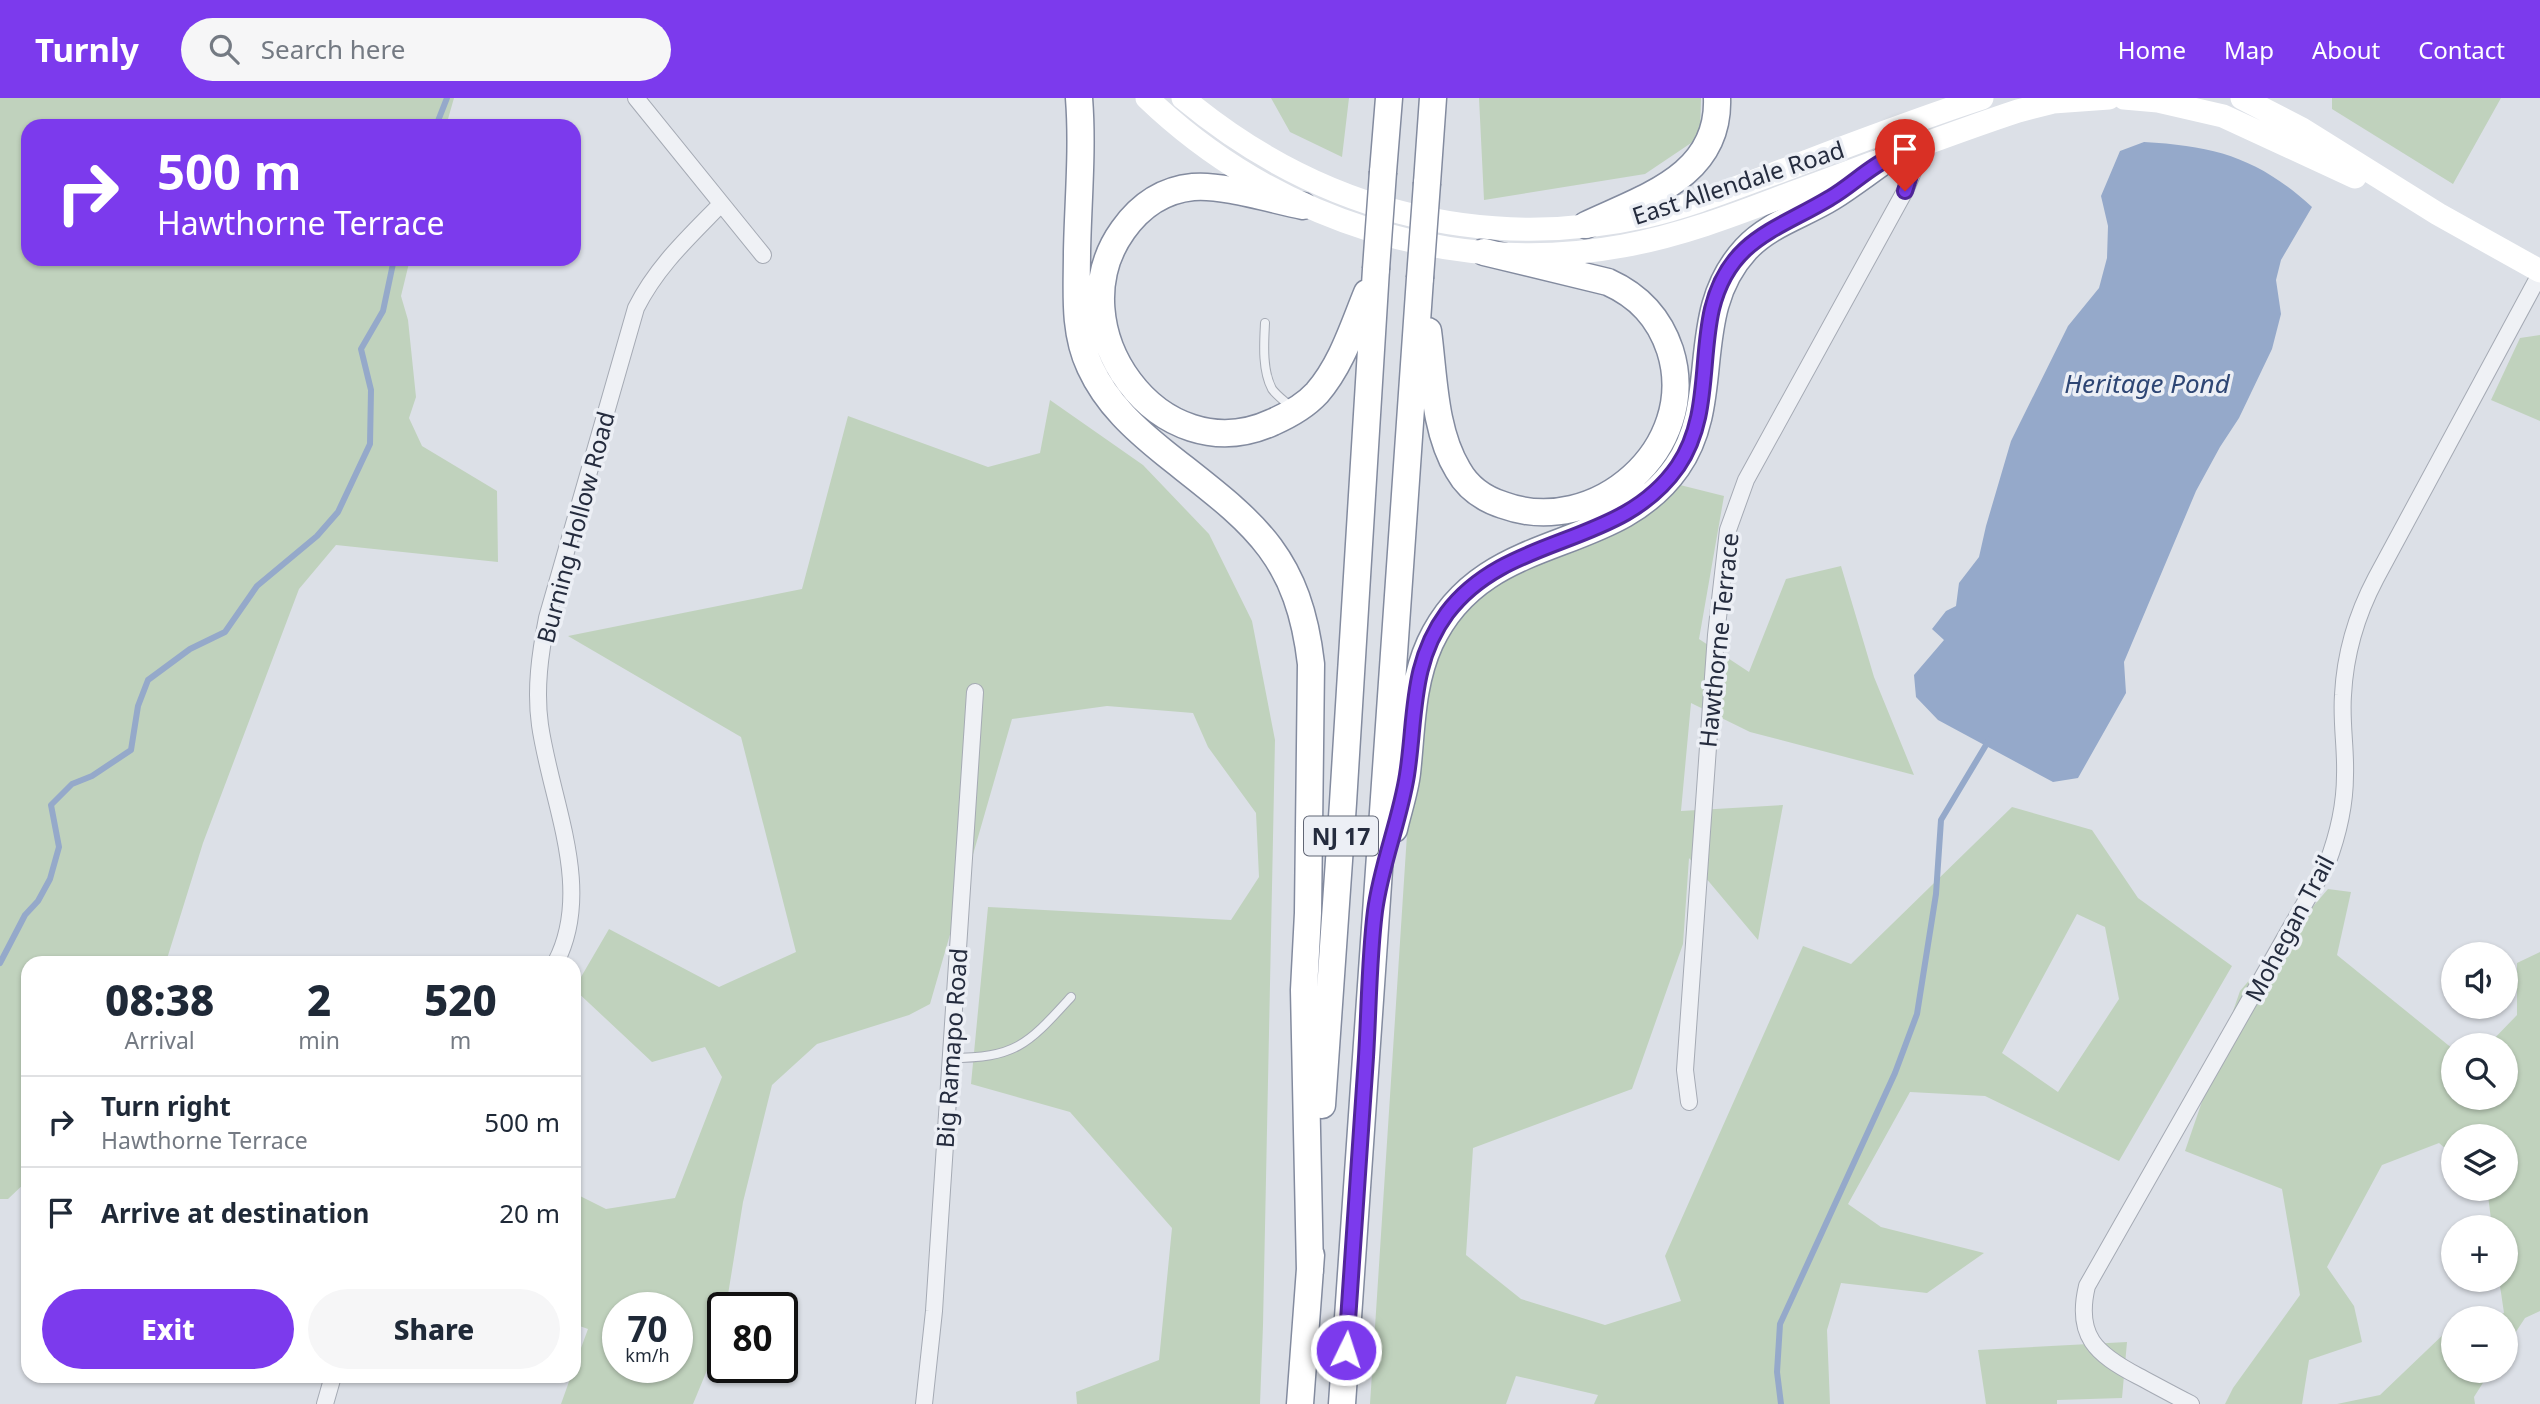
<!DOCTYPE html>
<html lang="en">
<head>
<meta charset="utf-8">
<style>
  :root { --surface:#fff; --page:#f6f6f7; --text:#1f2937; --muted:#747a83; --line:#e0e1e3; --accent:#7c3aed }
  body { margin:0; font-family:"Noto Sans",sans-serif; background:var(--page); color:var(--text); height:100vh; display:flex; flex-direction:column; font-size:26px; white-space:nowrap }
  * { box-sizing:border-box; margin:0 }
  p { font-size:23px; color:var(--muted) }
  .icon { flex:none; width:38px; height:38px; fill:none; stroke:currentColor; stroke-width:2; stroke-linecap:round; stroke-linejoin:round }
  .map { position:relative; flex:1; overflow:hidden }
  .drawer { position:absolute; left:21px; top:858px; width:560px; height:427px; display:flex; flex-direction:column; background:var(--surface); border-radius:21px; box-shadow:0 2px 5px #0004 }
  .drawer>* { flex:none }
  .top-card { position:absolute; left:21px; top:21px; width:560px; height:147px; border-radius:21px; box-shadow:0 2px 5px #0004; background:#7c3aed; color:#fff; overflow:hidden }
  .controls { position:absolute; left:2441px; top:844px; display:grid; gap:14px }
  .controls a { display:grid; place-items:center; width:77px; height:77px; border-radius:50%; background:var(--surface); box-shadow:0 2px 5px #0004; font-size:35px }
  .speed { position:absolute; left:602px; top:1194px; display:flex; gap:14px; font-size:35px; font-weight:700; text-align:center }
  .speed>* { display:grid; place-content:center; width:91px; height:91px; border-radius:50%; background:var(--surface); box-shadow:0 2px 5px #0004; line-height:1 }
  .speed small { font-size:18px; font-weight:400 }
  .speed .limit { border:4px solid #111; border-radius:10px; background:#fff; color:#111 }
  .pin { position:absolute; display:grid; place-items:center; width:60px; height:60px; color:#fff; margin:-72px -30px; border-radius:50% 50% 50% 0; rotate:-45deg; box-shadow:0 0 7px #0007 }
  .pin .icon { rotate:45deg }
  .me { position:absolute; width:77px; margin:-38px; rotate:4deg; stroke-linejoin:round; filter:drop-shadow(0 0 5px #0008) }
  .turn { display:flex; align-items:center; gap:24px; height:147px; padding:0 21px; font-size:32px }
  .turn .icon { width:91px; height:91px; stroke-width:2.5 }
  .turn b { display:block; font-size:49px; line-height:60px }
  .eta { display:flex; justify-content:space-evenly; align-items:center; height:119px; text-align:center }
  .eta b { font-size:42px; font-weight:800; line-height:49px }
  .action { display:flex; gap:14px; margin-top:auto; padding:14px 21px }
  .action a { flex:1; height:80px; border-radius:42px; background:var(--accent); color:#fff; font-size:28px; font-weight:800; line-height:80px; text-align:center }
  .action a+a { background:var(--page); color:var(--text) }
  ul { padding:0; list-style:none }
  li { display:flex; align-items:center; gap:21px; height:91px; padding:0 21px; border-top:2px solid var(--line) }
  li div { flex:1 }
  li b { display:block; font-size:26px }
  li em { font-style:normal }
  header { display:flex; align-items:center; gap:42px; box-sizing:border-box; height:98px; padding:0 35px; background:var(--accent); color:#fff }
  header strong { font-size:33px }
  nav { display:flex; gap:38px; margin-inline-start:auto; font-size:24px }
  .search { width:490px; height:63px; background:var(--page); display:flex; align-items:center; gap:18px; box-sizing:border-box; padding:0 24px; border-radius:38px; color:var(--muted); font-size:26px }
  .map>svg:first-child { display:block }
  .green { fill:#c0d2bd; fill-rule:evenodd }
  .water { fill:#95a9ca }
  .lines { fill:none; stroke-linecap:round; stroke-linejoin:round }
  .stream { stroke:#95a9ca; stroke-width:6 }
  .service-casing { stroke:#a5aab4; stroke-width:10 }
  .minor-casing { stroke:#a5aab4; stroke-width:18 }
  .trunk-casing { stroke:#838b9f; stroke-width:29 }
  .service { stroke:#eff1f5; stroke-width:8 }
  .minor { stroke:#eff1f5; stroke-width:16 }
  .secondary { stroke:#fff; stroke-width:23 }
  .trunk { stroke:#fff; stroke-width:26 }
  .trunk-bridge-casing { stroke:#838b9f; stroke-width:29; stroke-linecap:butt }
  .trunk-bridge { stroke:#fff; stroke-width:26 }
  .route-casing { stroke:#51269a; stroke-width:18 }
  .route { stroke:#7c3aed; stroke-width:12 }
  .labels { text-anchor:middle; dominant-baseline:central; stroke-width:7; stroke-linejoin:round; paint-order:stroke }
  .shield { fill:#eceff5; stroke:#616675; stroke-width:2 }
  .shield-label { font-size:23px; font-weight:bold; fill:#252c3e }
  .street-label { font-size:24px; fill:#252c3e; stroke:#eceff5 }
  .water-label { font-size:26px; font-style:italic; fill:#2e4674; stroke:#eceff5 }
</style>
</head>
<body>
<header>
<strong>Turnly</strong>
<div class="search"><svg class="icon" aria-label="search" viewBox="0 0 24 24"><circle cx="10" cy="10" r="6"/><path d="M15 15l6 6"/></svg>Search here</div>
<nav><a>Home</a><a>Map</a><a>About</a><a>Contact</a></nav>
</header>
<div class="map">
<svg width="2540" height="1306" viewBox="0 0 2540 1306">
  <rect width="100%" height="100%" fill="#dce0e7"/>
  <path class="green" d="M 0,0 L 454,0 L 446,28 L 28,28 L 28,161 L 410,161 L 401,198 L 408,222 L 416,299 L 409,320 L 422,348 L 497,393 L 498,464 L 336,447 L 299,491 L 203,745 L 166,864 L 28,864 L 28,1082 L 8,1101 L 0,1101 Z
    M 1271,0 L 1349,0 L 1342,59 L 1290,34 Z
    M 1479,0 L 1701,0 L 1700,39 L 1645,76 L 1484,102 Z
    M 2332,0 L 2501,0 L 2453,86 L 2332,11 Z
    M 2540,237 L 2540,323 L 2491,302 L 2520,240 Z
    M 1050,302 L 1143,367 L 1209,436 L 1252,523 L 1275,642 L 1263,1227 L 1260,1306 L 1077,1306 L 1076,1294 L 1159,1262 L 1172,1130 L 1070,1014 L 971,986 L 988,809 L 1231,822 L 1259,779 L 1256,715 L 1208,649 L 1193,615 L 1107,608 L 1012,621 L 930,906 L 909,917 L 817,946 L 772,987 L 743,1104 L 726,1209 L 723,1209 L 722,1236 L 693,1306 L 561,1306 L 571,1278 L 574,1278 L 574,1269 L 588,1231 L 574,1226 L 574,1095 L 606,1111 L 675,1100 L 722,979 L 705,949 L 652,964 L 574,891 L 609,831 L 719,889 L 796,854 L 741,639 L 568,538 L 802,491 L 848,318 L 988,369 L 1040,355 ZM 618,1209 L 677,1209 L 677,1269 L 618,1269 Z
    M 1664,383 L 1724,398 L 1699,541 L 1749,574 L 1786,481 L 1841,468 L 1874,579 L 1914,677 L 1750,634 L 1691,605 L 1681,713 L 1783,707 L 1758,842 L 1689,760 L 1683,846 L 1632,991 L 1473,1050 L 1466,1157 L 1521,1201 L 1605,1227 L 1681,1203 L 1665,1158 L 1803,848 L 1851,866 L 2012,709 L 2092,732 L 2138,800 L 2232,868 L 2119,1063 L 1985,998 L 1910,994 L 1848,1106 L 1881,1129 L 1984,1155 L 1927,1195 L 1841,1185 L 1827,1232 L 1830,1306 L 1594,1306 L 1598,1297 L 1516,1278 L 1506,1306 L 1370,1306 L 1413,644 L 1450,503 ZM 2077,816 L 2105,829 L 2119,901 L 2058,994 L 2002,955 Z
    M 2328,791 L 2351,794 L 2337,857 L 2453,951 L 2454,999 L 2506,999 L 2506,947 L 2488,947 L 2517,917 L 2517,865 L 2540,854 L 2540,1213 L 2525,1220 L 2506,1249 L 2506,1220 L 2489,1220 L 2504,1215 L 2499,1181 L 2506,1181 L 2506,1129 L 2492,1129 L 2487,1090 L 2506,1090 L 2506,1038 L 2454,1038 L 2453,1057 L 2439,1045 L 2382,1067 L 2327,1169 L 2354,1208 L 2362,1244 L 2309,1262 L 2302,1306 L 2225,1306 L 2233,1290 L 2300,1197 L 2282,1091 L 2185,1053 L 2240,893 Z
    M 2453,1229 L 2454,1272 L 2491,1272 L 2474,1299 L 2475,1306 L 2337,1306 L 2380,1297 L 2449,1231 Z
    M 2127,1244 L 2122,1300 L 2057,1302 L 2057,1306 L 1986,1306 L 1978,1252 Z"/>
  <path class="water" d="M 2144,44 C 2216,48 2258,60 2312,109 L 2281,162 L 2276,182 L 2281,216 L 2272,251 L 2239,320 L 2220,349 L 2196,393 L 2124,564 L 2126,595 L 2078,680 L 2053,684 L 1938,622 L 1916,599 L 1914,577 L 1944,542 L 1932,531 L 1946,513 L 1956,508 L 1959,485 L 1979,459 L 1986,428 L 2011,343 L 2068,228 L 2099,190 L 2107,160 L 2108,128 L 2101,98 L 2120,53 Z"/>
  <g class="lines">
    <path class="stream" d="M 436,28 L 447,0
      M 0,865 L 25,817 L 38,803 L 50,781 L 59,749 L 51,707 L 72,686 L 92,678 L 131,652 L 138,608 L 148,582 L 190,551 L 225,534 L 257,488 L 317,438 L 338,414 L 370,346 L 371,292 L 361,251 L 383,213 L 394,161
      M 1781,1306 L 1777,1274 L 1780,1226 L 1895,975 L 1917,916 L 1936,796 L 1941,722 L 1989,642"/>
    <g class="service-casing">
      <path id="service" d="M 1265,225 C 1264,245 1262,272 1272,291 C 1277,298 1286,304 1292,310
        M 950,960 C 1017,960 1028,946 1071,899"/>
    </g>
    <g class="minor-casing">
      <path id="minor" d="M 636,0 L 763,157
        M 556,864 C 594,790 551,704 540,627 C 535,591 540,556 547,520 L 636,210 C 657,168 689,139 721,106
        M 1689,1004 L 1685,972 L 1716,537 L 1728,432 L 1746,382 L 1905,93 L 1913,74 L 1918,49
        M 325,1306 L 333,1278
        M 924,1306 L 934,1213 L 975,594
        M 2191,1306 C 2173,1297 2155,1287 2138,1278 C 2096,1256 2075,1238 2087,1188 L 2327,766 C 2338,737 2345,708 2345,677 C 2346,651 2341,624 2343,597 C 2345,557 2357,516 2376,480 L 2540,176"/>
    </g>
    <g class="trunk-casing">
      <path id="trunk" d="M 1079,0 C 1083,51 1078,103 1077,154 C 1077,193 1073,233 1090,269 C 1107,306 1135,331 1166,356 C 1249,422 1298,452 1311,566 L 1308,815 L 1304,892 L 1310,1173
        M 1383,74 L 1389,0
        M 1427,85 L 1433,0
        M 1303,108 C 1273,102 1221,86 1193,89 C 1163,92 1140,108 1123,132 C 1054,228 1159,377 1273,324 C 1289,317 1305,308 1317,295 C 1342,266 1353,229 1367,195
        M 1586,127 C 1645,99 1720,78 1717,0
        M 1428,233 C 1434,278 1434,333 1458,372 C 1468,390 1484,401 1503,407 C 1595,441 1701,350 1670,252 C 1659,219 1639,198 1608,184 L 1484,154
        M 1394,731 C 1398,713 1405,693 1407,675 C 1412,630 1411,587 1430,545 C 1484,429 1613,461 1677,369 C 1724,302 1686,216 1746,151 C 1769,126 1803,117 1832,99 C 1851,87 1869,73 1888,60
        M 1322,1007 L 1343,705 L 1376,171
        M 1300,1306 L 1311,1157
        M 1342,1306 L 1420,180"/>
    </g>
    <use href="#service" class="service"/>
    <use href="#minor" class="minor"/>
    <path class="secondary" d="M 1147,0 C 1272,120 1451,180 1623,148 C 1679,138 1732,118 1784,98 C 1862,70 1939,39 2018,13 L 2053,4 L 2109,0
      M 1183,0 C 1315,110 1478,156 1647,118 C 1690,108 1732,91 1773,76 C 1842,50 1911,23 1982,0
      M 2124,0 L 2158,3 L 2223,18 L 2355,79
      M 2242,0 L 2302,31 L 2438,116 L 2540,173"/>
    <use href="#trunk" class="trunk"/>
    <g class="trunk-bridge-casing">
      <path id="trunk-bridge" d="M 1376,171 L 1383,74
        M 1420,180 L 1427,85"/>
    </g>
    <use href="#trunk-bridge" class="trunk-bridge"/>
  </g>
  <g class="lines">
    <g class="route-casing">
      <path id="route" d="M 1346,1252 C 1353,1154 1359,1057 1366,959 C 1369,911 1369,861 1375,813 C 1381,767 1400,722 1407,677 C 1416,619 1410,565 1447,515 C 1508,434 1621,451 1678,368 C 1710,321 1700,263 1712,211 C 1729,141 1777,132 1830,100 C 1851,88 1869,69 1891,59 C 1900,55 1909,52 1919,49 L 1905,93"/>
    </g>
    <use href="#route" class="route"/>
  </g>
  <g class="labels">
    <rect class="shield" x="1304" y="718.5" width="74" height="39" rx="5"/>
    <g class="shield-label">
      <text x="1341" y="738">NJ 17</text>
    </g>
    <g class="street-label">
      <text transform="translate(1738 84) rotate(-18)">East Allendale Road</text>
      <text transform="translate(575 429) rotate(-75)">Burning Hollow Road</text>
      <text transform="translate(1718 542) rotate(-84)">Hawthorne Terrace</text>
      <text transform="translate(2289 830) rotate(-62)">Mohegan Trail</text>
      <text transform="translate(951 950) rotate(-86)">Big Ramapo Road</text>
    </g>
    <g class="water-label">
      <text x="2147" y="285">Heritage Pond</text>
    </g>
  </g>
</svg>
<div class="controls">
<a><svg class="icon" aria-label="sound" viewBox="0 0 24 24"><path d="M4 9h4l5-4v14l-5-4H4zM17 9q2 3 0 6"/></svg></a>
<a><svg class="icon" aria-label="search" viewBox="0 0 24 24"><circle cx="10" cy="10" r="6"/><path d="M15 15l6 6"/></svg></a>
<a><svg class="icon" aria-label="layers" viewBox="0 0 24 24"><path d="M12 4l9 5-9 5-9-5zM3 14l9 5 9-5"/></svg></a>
<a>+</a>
<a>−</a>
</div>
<div class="speed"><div>70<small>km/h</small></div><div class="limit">80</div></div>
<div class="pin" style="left:1905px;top:93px;background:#d93025"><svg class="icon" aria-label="arrive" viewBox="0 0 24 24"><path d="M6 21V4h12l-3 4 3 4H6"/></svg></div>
<svg class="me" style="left:1346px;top:1252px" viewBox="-20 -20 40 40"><circle r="17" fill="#7c3aed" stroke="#fff" stroke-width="3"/><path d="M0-11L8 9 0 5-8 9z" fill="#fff"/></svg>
<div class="top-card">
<div class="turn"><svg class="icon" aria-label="right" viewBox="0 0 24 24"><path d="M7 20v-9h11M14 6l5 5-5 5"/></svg><div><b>500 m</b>Hawthorne Terrace</div></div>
</div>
<section class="drawer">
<div class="eta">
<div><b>08:38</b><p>Arrival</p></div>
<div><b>2</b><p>min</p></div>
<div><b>520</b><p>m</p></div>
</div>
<ul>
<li><svg class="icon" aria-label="right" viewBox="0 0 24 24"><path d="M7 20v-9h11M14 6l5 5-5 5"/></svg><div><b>Turn right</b><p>Hawthorne Terrace</p></div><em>500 m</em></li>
<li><svg class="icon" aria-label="arrive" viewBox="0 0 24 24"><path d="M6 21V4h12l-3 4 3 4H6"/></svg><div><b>Arrive at destination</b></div><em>20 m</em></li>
</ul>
<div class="action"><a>Exit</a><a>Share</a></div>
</section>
</div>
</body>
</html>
